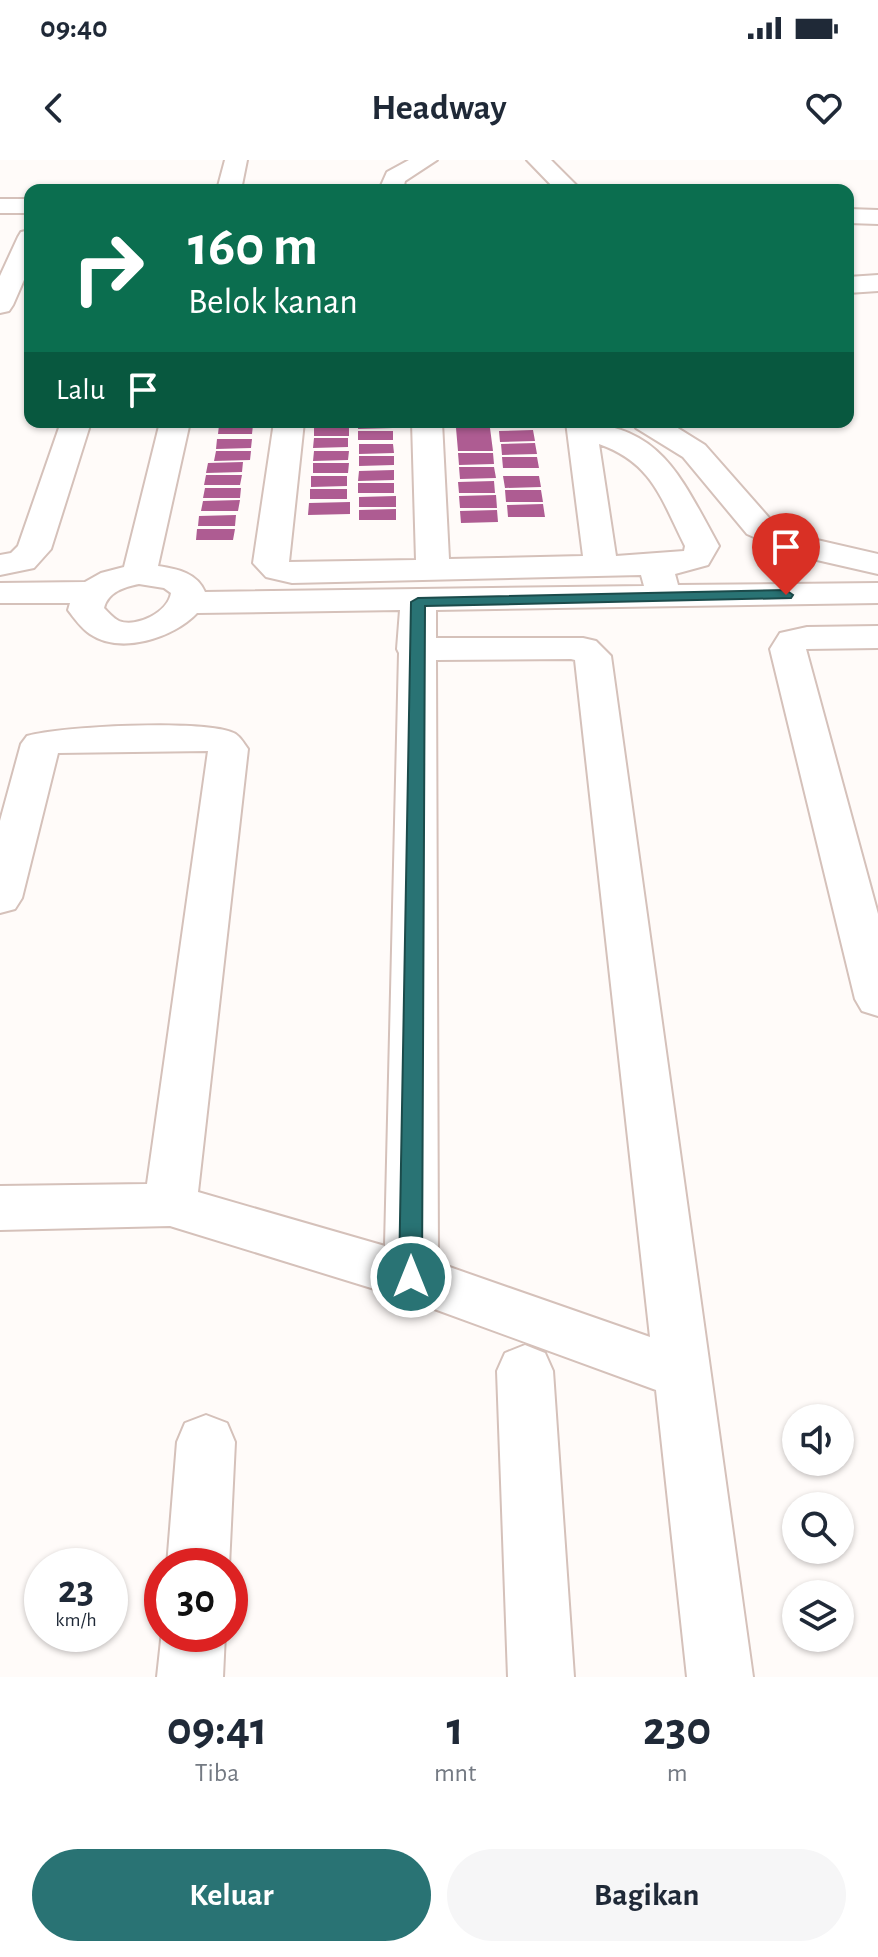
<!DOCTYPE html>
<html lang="id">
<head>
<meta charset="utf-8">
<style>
  :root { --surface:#fff; --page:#f6f6f7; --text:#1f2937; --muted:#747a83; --accent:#297374 }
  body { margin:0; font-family:"Alegreya Sans",sans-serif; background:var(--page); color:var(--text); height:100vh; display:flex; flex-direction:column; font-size:30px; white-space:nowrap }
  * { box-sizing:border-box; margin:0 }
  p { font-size:26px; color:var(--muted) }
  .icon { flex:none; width:44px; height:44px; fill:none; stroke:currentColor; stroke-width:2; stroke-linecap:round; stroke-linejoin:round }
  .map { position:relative; height:1517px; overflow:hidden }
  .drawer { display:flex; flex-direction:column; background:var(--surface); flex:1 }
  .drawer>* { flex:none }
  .guide { position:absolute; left:24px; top:24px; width:830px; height:244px; border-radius:16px; box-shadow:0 2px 6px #0004; background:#0b6e4f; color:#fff; overflow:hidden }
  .fabs { position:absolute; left:782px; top:1244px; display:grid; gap:16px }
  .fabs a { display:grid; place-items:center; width:72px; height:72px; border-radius:50%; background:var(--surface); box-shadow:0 2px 6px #0004; font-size:40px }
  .speed { position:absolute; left:24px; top:1388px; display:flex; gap:16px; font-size:40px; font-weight:700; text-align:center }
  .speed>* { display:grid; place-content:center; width:104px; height:104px; border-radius:50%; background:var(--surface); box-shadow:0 2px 6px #0004; line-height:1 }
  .speed small { font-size:20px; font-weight:400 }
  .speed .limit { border:12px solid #d22; background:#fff; color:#111 }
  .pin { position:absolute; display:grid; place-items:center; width:68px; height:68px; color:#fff; margin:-82px -34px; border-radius:50% 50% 50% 0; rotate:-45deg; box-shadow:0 0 8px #0007 }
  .pin .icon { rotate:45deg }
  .me { position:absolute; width:88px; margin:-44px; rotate:0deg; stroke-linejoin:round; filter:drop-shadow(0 0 6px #0008) }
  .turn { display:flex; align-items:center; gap:28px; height:168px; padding:0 32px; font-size:36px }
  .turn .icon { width:104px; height:104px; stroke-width:2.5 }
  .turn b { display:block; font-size:56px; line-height:68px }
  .then { display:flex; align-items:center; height:76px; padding:0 32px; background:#0003; gap:16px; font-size:30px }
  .eta { display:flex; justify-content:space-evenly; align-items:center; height:136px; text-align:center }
  .eta b { font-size:48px; font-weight:700; line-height:56px }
  .cta { display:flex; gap:16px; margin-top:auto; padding:16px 32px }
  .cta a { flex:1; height:92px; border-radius:48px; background:var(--accent); color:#fff; font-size:32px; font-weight:700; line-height:92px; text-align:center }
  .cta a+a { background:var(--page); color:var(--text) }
  .status { display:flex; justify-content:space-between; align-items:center; height:56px; padding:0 40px; background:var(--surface); direction:ltr }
  .status svg { height:22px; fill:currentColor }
  header { display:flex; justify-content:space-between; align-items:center; height:104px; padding:0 32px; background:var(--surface); font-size:36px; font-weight:700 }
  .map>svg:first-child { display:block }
  .building { fill:#ae5c92 }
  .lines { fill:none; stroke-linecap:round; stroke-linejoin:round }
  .minor-casing { stroke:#d5c1ba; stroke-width:4 }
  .minor { fill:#fff; fill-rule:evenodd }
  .route { fill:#297374; stroke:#1b4b4b; stroke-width:2 }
</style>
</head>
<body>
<div class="status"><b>09:40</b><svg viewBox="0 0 49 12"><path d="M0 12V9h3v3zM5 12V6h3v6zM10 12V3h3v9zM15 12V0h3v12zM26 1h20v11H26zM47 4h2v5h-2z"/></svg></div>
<header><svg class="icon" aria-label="back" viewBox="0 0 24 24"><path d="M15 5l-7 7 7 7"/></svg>Headway<svg class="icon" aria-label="heart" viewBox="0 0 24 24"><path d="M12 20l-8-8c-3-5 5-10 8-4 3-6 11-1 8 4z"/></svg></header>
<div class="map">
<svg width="878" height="1517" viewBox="0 0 878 1517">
  <rect width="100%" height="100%" fill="#fffbf9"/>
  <path class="building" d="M 358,262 L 392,262 L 393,268 L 358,269 Z
    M 219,265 L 253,265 L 252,274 L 218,274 Z
    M 349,266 L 349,276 L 314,276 L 314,267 Z
    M 456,268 L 490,268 L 493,291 L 458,291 Z
    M 533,270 L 535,281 L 500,282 L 499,271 Z
    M 358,271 L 393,271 L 393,280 L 358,280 Z
    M 314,278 L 348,278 L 348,287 L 313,288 Z
    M 217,279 L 252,279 L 251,288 L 216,289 Z
    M 535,283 L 537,294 L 502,295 L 501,284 Z
    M 359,284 L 393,284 L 394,293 L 359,294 Z
    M 216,291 L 251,291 L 250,300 L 214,301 Z
    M 314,291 L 349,291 L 348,300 L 313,301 Z
    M 458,293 L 493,293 L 494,304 L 459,305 Z
    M 359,296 L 394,296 L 394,305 L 359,306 Z
    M 502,297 L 537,297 L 539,308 L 503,308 Z
    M 243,302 L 242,312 L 206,313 L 208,303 Z
    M 313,303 L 349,303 L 348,313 L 313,313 Z
    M 459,307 L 494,307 L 496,318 L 460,319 Z
    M 394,310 L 394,320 L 358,321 L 359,311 Z
    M 206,315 L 242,315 L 240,325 L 204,325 Z
    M 311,316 L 347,316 L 347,326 L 311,327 Z
    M 503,316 L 539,316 L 541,327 L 505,328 Z
    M 494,321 L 495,333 L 459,333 L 458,322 Z
    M 358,323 L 394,323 L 394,333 L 358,333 Z
    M 205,328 L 241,328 L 240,338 L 203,338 Z
    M 310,329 L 347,329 L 347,339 L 310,339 Z
    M 505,330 L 541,330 L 543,342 L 506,342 Z
    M 496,335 L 497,348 L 460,348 L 459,336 Z
    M 396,336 L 396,347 L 359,347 L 359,337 Z
    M 240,340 L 238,351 L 201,351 L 203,341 Z
    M 350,342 L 350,354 L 308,355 L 309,343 Z
    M 543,344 L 545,357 L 508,357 L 507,345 Z
    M 396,349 L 396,360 L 359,360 L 359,350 Z
    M 497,350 L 498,362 L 461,363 L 460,351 Z
    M 236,355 L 235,366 L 198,366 L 199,356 Z
    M 197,369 L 235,369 L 233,380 L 196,380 Z"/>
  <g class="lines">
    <g class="minor-casing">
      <path id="minor" d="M 225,0 L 247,0 L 241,30 L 217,30 Z
        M 409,0 L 437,0 L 405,21 L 403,30 L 379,30 L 387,12 Z
        M 527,0 L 551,0 L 581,30 L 556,30 Z
        M 0,39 L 30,39 L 30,53 L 0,53 Z
        M 848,49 L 878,50 L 878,64 L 848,63 Z
        M 30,70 L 30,106 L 13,145 L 9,151 L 0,153 L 0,116 L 18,77 L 21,72 Z
        M 878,115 L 878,131 L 848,133 L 848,117 Z
        M 61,262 L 91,262 L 51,389 L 34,408 L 0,415 L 0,395 L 11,393 L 18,386 Z
        M 160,262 L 190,262 L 158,406 C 178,409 197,413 205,432 L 644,426 L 641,415 L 292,423 L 266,417 L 253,403 L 274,262 L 304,262 L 289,402 L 416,400 L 412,262 L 442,262 L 449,399 L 583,396 L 566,262 C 660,262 678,312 719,386 L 708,405 L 675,414 L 678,425 L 878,423 L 878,443 L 436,450 L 436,478 L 583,478 L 596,481 L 611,496 L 753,1517 L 687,1517 L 656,1230 L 407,1139 L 170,1066 L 0,1070 L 0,1026 L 147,1024 L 208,591 L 58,593 L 22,738 L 15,749 L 0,753 L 0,661 L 21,584 L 27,576 C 63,566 198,560 231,572 C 239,574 243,582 248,589 L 198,1032 L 385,1086 L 399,493 L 397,489 L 400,450 L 197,453 C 173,478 121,495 90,474 C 82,469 74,458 68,450 L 70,443 L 0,443 L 0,423 L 85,422 L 101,413 L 124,407 ZM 599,284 C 653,303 661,339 685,386 L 684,391 L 616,396 ZM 139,424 L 164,428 L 171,433 C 168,452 137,468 119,461 C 113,458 109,453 104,448 C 108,432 124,427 139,424 ZM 571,499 L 575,500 L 650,1177 L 438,1103 L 436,500 Z
        M 632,262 L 668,262 L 705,285 L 771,360 L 817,380 L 878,394 L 878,414 L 795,395 L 747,374 L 683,297 L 636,268 Z
        M 878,466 L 878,488 L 806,489 L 878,754 L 878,856 L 862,851 L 855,839 L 770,489 L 780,473 L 807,467 Z
        M 525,1185 L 545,1193 L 553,1211 L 574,1517 L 508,1517 L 497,1211 L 505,1193 Z
        M 206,1255 L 227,1263 L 235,1282 L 229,1406 L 167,1406 L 177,1282 L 185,1263 Z
        M 162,1471 L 162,1474 L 225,1474 L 223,1517 L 157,1517 Z"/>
    </g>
    <use href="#minor" class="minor"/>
  </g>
  <path class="route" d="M 786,430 L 793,435 L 791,438 L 425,446 L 422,1117 L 419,1124 L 411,1127 L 403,1124 L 399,1117 L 411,442 L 418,438 Z"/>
</svg>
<div class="fabs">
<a><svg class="icon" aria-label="sound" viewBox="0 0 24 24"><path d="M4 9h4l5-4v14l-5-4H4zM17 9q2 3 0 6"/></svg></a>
<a><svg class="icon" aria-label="search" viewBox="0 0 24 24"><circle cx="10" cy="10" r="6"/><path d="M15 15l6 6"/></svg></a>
<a><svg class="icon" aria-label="layers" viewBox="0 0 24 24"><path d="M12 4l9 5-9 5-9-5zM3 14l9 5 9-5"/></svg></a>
</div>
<div class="speed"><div>23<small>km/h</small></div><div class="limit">30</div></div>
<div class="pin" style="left:786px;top:435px;background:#d93025"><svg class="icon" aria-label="arrive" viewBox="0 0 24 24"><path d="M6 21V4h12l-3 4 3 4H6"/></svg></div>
<svg class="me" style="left:411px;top:1117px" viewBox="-20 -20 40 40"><circle r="17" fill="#297374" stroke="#fff" stroke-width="3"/><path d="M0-11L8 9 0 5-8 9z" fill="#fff"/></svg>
<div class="guide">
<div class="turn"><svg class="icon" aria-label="right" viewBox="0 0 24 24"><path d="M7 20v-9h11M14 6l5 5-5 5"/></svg><div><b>160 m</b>Belok kanan</div></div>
<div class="then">Lalu<svg class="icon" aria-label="arrive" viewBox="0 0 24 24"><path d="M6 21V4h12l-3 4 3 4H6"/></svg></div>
</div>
</div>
<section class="drawer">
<div class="eta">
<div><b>09:41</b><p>Tiba</p></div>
<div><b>1</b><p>mnt</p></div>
<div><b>230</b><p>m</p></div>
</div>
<div class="cta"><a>Keluar</a><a>Bagikan</a></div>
</section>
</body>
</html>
